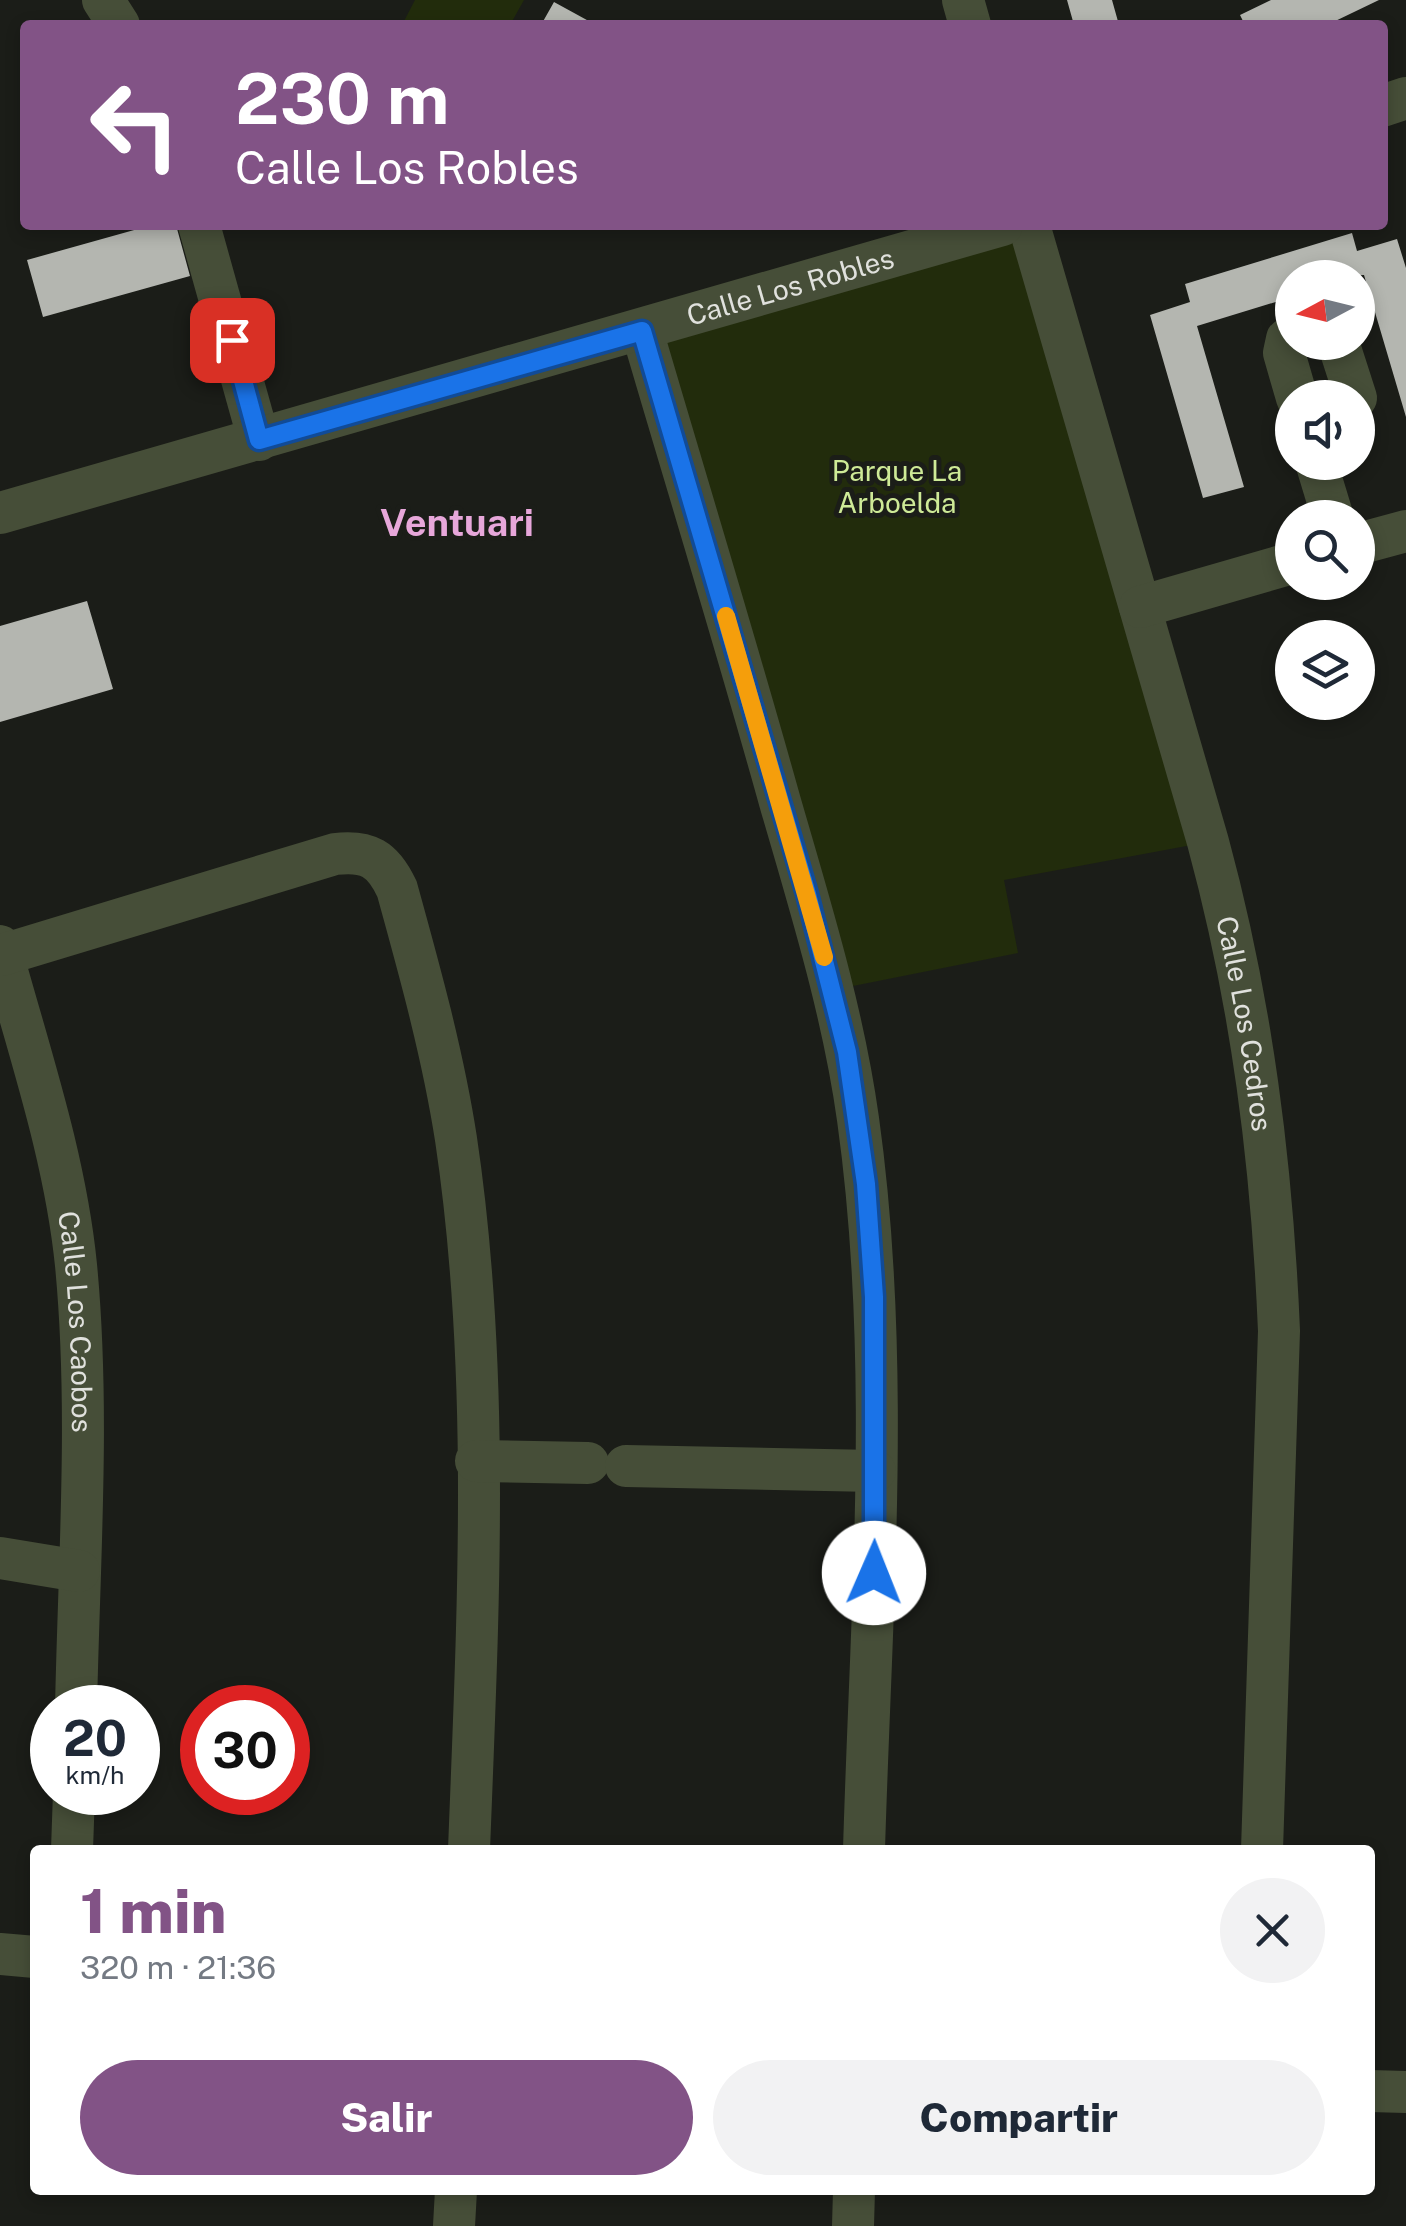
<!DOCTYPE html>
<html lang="es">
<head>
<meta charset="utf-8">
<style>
  :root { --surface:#fff; --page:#f2f2f3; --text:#1f2937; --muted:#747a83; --accent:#825386 }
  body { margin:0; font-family:"Public Sans",sans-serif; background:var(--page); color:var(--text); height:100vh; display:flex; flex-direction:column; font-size:38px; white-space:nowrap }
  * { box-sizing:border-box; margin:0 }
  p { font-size:32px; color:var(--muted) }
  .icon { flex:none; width:55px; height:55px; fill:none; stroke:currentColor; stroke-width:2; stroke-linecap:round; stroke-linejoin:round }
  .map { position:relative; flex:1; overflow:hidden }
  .sheet { position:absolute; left:30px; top:1845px; width:1345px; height:350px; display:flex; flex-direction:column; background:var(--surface); border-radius:10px; box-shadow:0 5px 15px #0003 }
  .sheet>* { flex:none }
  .hud { position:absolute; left:20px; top:20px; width:1368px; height:210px; border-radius:10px; box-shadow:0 5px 15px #0003; background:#825386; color:#fff; overflow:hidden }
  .needle { width:65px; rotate:263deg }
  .tools { position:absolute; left:1275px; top:260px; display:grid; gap:20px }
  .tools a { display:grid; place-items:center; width:100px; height:100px; border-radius:50%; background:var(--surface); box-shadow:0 5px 15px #0003; font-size:50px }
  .speed { position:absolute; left:30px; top:1685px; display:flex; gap:20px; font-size:50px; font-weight:700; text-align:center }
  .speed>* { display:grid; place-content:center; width:130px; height:130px; border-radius:50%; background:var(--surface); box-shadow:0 5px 15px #0003; line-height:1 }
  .speed small { font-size:25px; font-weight:400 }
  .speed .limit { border:15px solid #d22; background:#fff; color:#111 }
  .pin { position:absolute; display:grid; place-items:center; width:85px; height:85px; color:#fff; margin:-42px; border-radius:20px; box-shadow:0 5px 15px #0006 }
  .me { position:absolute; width:110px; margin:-55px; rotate:1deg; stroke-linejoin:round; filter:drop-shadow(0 0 8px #0008) }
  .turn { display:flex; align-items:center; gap:35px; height:210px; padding:0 50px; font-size:45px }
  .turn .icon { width:130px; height:130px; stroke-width:2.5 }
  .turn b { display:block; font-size:70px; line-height:85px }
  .round { display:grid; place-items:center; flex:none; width:105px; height:105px; border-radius:52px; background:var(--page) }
  .headline { display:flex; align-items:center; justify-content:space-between; height:170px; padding:0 50px }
  h1 { font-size:60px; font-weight:800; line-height:75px; color:var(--accent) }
  .cta { display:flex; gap:20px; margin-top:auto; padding:20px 50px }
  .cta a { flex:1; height:115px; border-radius:60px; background:var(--accent); color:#fff; font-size:40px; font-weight:800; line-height:115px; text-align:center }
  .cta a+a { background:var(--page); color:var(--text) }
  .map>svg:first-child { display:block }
  .green { fill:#222c0c }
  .building { fill:#b4b6b0 }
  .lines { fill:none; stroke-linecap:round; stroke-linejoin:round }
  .minor { stroke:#464e38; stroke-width:42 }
  .route-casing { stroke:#114b97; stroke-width:25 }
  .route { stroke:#1a73e8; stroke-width:18 }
  .slow { stroke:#f59e0b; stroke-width:18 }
  .labels { text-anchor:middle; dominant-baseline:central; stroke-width:10; stroke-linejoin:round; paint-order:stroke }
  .street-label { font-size:28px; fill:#e0e1dd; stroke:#1b1d18 }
  .park-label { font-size:28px; fill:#ceea97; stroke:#1b1d18 }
  .district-label { font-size:38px; font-weight:bold; fill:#e7a7da; stroke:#1b1d18 }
</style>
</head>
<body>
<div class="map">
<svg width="1406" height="2226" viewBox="0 0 1406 2226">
  <rect width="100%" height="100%" fill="#1b1d18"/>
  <path class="green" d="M 415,0 L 524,0 L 510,25 L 402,25 Z
    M 1029,225 L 1208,842 L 1004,880 L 1018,953 L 833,990 L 642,331 Z"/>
  <path class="building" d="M 1067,0 L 1112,0 L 1119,25 L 1074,25 Z
    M 1271,0 L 1379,0 L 1327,25 L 1245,25 L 1240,15 Z
    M 554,2 L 596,25 L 541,25 Z
    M 152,225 L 176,225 L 190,276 L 43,317 L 27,260 Z
    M 1352,233 L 1357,251 L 1397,239 L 1406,268 L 1406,417 L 1364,275 L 1292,278 L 1292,297 L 1197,326 L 1244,487 L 1203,498 L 1150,315 L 1190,302 L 1185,284 Z
    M 87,601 L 113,689 L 0,722 L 0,626 Z"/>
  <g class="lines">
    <g class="minor">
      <path d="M 103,0 L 119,25"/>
      <path d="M 963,0 L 970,25"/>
      <path d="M 1382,106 L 1406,98"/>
      <path d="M 199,225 L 259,440"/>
      <path id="s1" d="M 1029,225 L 1208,842 C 1252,1004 1272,1164 1279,1331 L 1262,1850"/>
      <path d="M 642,331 C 688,488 736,644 780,802 C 810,906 843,1011 858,1119 C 892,1361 871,1607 864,1850"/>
      <path d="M 1292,337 L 1287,339 L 1284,353 L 1297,398"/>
      <path d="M 1338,342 L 1356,398"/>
      <path d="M 1316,462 L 1333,518"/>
      <path id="s2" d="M 0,513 L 1002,225"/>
      <path d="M 1358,544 L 1406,531"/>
      <path d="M 1140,607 L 1292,563"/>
      <path id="s3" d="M 0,946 C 29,1052 65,1156 76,1265 C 90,1411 79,1561 76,1708"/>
      <path d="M 2,955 L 335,854 C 368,850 383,859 397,889 C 420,972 443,1055 456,1139 C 491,1373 478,1615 469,1850"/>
      <path d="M 476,1461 L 588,1463"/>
      <path d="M 626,1466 L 875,1471"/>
      <path d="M 0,1558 L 79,1571"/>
      <path d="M 72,1850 L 74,1792"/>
      <path d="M 0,1954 L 35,1957"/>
      <path d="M 1370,2091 L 1406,2092"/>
      <path d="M 454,2226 L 456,2190"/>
      <path d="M 853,2226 L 854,2190"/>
    </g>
  </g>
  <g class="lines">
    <g class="route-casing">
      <path id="route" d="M 232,340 L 259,440 L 642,331 L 807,894 L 847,1052 L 866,1184 L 874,1297 L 874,1573"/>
    </g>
    <use href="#route" class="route"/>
    <path class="slow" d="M 726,616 L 824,957"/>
  </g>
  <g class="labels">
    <g class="street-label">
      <text stroke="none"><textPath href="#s2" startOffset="822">Calle Los Robles</textPath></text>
      <text stroke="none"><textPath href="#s1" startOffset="828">Calle Los Cedros</textPath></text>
      <text stroke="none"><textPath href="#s3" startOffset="385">Calle Los Caobos</textPath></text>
    </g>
    <g class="park-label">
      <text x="897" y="470">Parque La<tspan x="897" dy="32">Arboelda</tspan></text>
    </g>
    <g class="district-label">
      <text x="457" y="522">Ventuari</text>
    </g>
  </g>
</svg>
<div class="tools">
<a><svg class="needle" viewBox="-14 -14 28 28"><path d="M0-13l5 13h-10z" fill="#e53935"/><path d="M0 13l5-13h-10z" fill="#747a83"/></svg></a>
<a><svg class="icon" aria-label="sound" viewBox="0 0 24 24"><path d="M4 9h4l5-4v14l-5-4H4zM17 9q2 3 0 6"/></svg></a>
<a><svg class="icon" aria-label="search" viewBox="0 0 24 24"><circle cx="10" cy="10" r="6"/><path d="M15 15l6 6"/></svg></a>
<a><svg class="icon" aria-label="layers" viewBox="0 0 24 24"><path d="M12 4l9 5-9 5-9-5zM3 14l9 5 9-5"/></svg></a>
</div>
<div class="speed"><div>20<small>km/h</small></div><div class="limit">30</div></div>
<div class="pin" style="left:232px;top:340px;background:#d93025"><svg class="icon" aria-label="arrive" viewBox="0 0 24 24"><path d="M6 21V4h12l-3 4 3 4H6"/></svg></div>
<svg class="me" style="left:874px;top:1573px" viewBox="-20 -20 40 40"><circle r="19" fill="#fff"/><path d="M0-13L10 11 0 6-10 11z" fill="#1a73e8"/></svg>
<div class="hud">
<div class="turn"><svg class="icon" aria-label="left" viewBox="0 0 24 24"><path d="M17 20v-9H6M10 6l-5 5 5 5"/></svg><div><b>230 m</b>Calle Los Robles</div></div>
</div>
<section class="sheet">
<div class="headline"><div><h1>1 min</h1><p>320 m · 21:36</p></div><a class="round"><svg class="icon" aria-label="close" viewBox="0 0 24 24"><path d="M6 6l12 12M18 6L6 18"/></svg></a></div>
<div class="cta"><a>Salir</a><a>Compartir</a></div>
</section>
</div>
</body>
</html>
